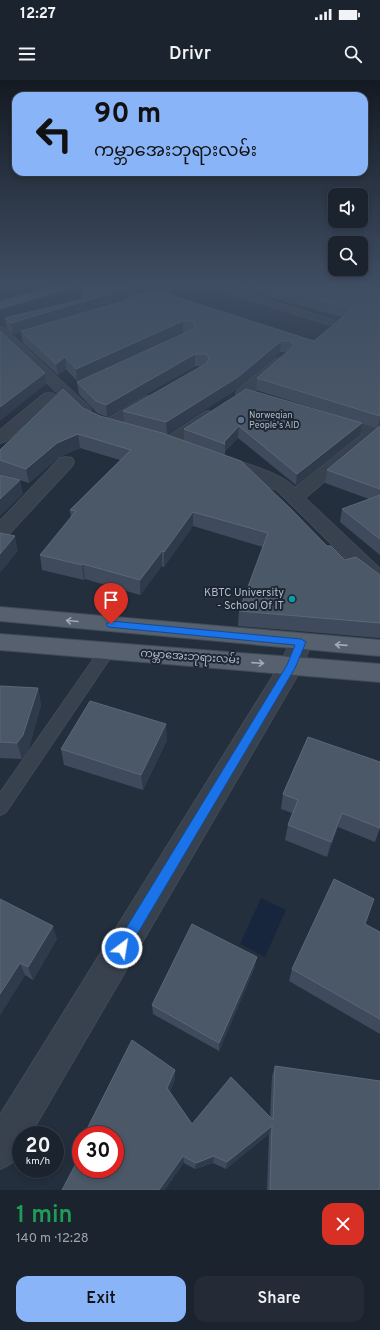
<!DOCTYPE html>
<html lang="en">
<head>
<meta charset="utf-8">
<style>
  :root { --surface:#1b232e; --page:#242b36; --text:#f1f3f6; --muted:#a0a4aa; --line:#39404a; --accent:#8ab4f8 }
  body { margin:0; font-family:Overpass,"Noto Sans Myanmar",sans-serif; background:var(--page); color:var(--text); height:100vh; display:flex; flex-direction:column; font-size:15px; white-space:nowrap }
  * { box-sizing:border-box; margin:0 }
  p { font-size:13px; color:var(--muted) }
  .icon { flex:none; width:22px; height:22px; fill:none; stroke:currentColor; stroke-width:2; stroke-linecap:round; stroke-linejoin:round }
  .map { position:relative; height:1110px; overflow:hidden }
  .panel { display:flex; flex-direction:column; background:var(--surface); flex:1 }
  .panel>* { flex:none }
  .top-card { position:absolute; left:12px; top:12px; width:356px; height:84px; border-radius:12px; box-shadow:0 2px 6px #0003,0 0 0 1px var(--line); background:#8ab4f8; color:#111; overflow:hidden }
  .buttons { position:absolute; left:328px; top:108px; display:grid; gap:8px }
  .buttons a { display:grid; place-items:center; width:40px; height:40px; border-radius:8px; background:var(--surface); box-shadow:0 2px 6px #0003,0 0 0 1px var(--line); font-size:20px }
  .speed { position:absolute; left:12px; top:1046px; display:flex; gap:8px; font-size:20px; font-weight:700; text-align:center }
  .speed>* { display:grid; place-content:center; width:52px; height:52px; border-radius:50%; background:var(--surface); box-shadow:0 2px 6px #0003,0 0 0 1px var(--line); line-height:1 }
  .speed small { font-size:10px; font-weight:400 }
  .speed .limit { border:6px solid #d22; background:#fff; color:#111 }
  .pin { position:absolute; display:grid; place-items:center; width:34px; height:34px; color:#fff; margin:-41px -17px; border-radius:50% 50% 50% 0; rotate:-45deg; box-shadow:0 0 4px #0007 }
  .pin .icon { rotate:45deg }
  .me { position:absolute; width:44px; margin:-22px; rotate:31deg; stroke-linejoin:round; filter:drop-shadow(0 0 3px #0008) }
  .turn { display:flex; align-items:center; gap:14px; height:84px; padding:0 16px; font-size:18px }
  .turn .icon { width:52px; height:52px; stroke-width:2.5 }
  .turn b { display:block; font-size:28px; line-height:34px }
  .round { display:grid; place-items:center; flex:none; width:42px; height:42px; border-radius:12px; background:var(--page) }
  .headline { display:flex; align-items:center; justify-content:space-between; height:68px; padding:0 16px }
  h1 { font-size:24px; font-weight:600; line-height:30px; color:#1e9e55 }
  .cta { display:flex; gap:8px; margin-top:auto; padding:8px 16px }
  .cta a { flex:1; height:46px; border-radius:12px; background:var(--accent); color:#111; font-size:16px; font-weight:600; line-height:46px; text-align:center }
  .cta a+a { background:var(--page); color:var(--text) }
  .status { display:flex; justify-content:space-between; align-items:center; height:28px; padding:0 20px; background:var(--surface); direction:ltr }
  .status svg { height:11px; fill:currentColor }
  header { display:flex; justify-content:space-between; align-items:center; height:52px; padding:0 16px; background:var(--surface); font-size:18px; font-weight:600 }
  .map>svg:first-child { display:block }
  .water { fill:#17263c }
  .lines { fill:none; stroke-linecap:round; stroke-linejoin:round }
  .service-casing { stroke:#414a57; stroke-width:2 }
  .minor-casing { stroke:#414a57; stroke-width:2 }
  .primary-casing { stroke:#414a57; stroke-width:2 }
  .service { fill:#38414e; fill-rule:evenodd }
  .minor { fill:#38414e; fill-rule:evenodd }
  .primary { fill:#56606e; fill-rule:evenodd }
  .wall { fill:#3f4b5c }
  .shaded-wall { fill:#2f3b4b }
  .building { fill:#4b5868; stroke:#5c6777 }
  .oneway { stroke:#a1aab7 }
  .route { fill:#1a73e8; stroke:#114b97 }
  .service-dot { fill:#5c6f8a; stroke:#1d2633; stroke-width:1.5 }
  .culture-dot { fill:#0f9aa8; stroke:#1d2633; stroke-width:1.5 }
  .labels { text-anchor:middle; dominant-baseline:central; stroke-width:4; stroke-linejoin:round; paint-order:stroke }
  .far-poi-label { font-size:9px; fill:#b4bcc9; stroke:#1d2633; text-anchor:start }
  .poi-label { font-size:11px; fill:#b4bcc9; stroke:#1d2633; text-anchor:end }
  .street-label { font-size:11px; fill:#b4bcc9; stroke:#1d2633 }
</style>
</head>
<body>
<div class="status"><b>12:27</b><svg viewBox="0 0 49 12"><path d="M0 12V9h3v3zM5 12V6h3v6zM10 12V3h3v9zM15 12V0h3v12zM26 1h20v11H26zM47 4h2v5h-2z"/></svg></div>
<header><svg class="icon" aria-label="menu" viewBox="0 0 24 24"><path d="M4 6h16M4 12h16M4 18h16"/></svg>Drivr<svg class="icon" aria-label="search" viewBox="0 0 24 24"><circle cx="10" cy="10" r="6"/><path d="M15 15l6 6"/></svg></header>
<div class="map">
<svg width="380" height="1110" viewBox="0 0 380 1110">
  <rect width="100%" height="100%" fill="#242f3e"/>
  <path class="water" d="M 261,818 L 286,830 L 265,877 L 240,864 Z"/>
  <g class="lines">
    <g class="service-casing">
      <path id="service" d="M 232,203 L 239,203 L 233,209 L 333,240 L 334,242 L 333,244 L 327,244 L 225,212 L 225,208 Z
        M 107,566 L 112,567 L 114,571 L 112,575 L 6,732 L 0,735 L 0,713 L 102,567 Z"/>
    </g>
    <g class="minor-casing">
      <path id="minor" d="M 166,205 L 170,206 L 172,208 L 170,210 L 135,225 L 127,225 L 125,223 L 127,221 Z
        M 0,247 L 4,248 L 89,327 L 91,330 L 89,333 L 84,334 L 79,333 L 0,258 Z
        M 280,278 L 285,279 L 287,282 L 285,285 L 248,316 L 243,317 L 238,316 L 236,313 L 238,310 L 275,279 Z
        M 49,313 L 54,314 L 56,317 L 54,320 L 6,361 L 0,363 L 0,350 L 44,314 Z
        M 149,316 L 154,317 L 156,320 L 154,323 L 112,348 L 107,350 L 102,348 L 99,345 L 102,342 L 144,317 Z
        M 208,331 L 213,333 L 216,336 L 213,339 L 175,365 L 169,367 L 163,365 L 161,362 L 163,359 L 203,333 Z
        M 332,334 L 376,348 L 380,354 L 305,418 L 380,489 L 380,507 L 373,505 L 277,410 L 218,386 L 216,382 L 218,378 L 224,377 L 230,378 C 251,386 279,392 295,408 L 363,354 L 327,342 L 324,339 L 327,336 Z
        M 66,377 L 72,378 L 74,382 L 72,386 L 7,456 L 0,458 L 0,441 L 60,378 Z
        M 301,554 L 309,556 L 312,562 L 300,591 L 30,1055 L 21,1055 C 21,1075 19,1081 0,1089 L 0,1035 L 281,583 L 293,556 Z"/>
    </g>
    <g class="primary-casing">
      <path id="primary" d="M 64,203 L 82,203 L 81,205 L 0,229 L 0,221 Z
        M 0,527 L 380,560 L 380,576 L 0,541 Z
        M 0,554 L 380,584 L 380,602 L 0,570 Z"/>
    </g>
    <use href="#service" class="service"/>
    <use href="#minor" class="minor"/>
    <use href="#primary" class="primary"/>
  </g>
  <path class="wall" d="M 80,203 L 132,203 L 136,215 L 113,224 L 61,239 L 121,222 L 314,261 L 342,237 L 236,208 L 236,203 L 380,203 L 380,475 L 340,442 L 342,429 L 369,419 L 325,403 L 327,390 L 377,348 L 256,310 L 257,298 L 287,272 L 280,272 L 237,309 L 167,354 L 327,466 L 345,480 L 380,495 L 380,558 L 238,546 L 239,531 L 263,467 L 193,446 L 164,487 L 162,486 L 140,515 L 85,499 L 84,500 L 42,490 L 40,475 L 71,437 L 70,430 L 120,380 L 80,368 L 59,377 L 29,403 L 20,400 L 23,414 L 20,400 L 0,394 L 0,370 L 83,328 L 100,336 L 124,342 L 123,331 L 202,286 L 195,286 L 107,337 L 97,333 L 79,314 L 77,302 L 187,252 L 183,252 L 77,301 L 66,289 L 58,295 L 23,263 L 21,252 L 13,254 L 7,249 L 5,238 L 83,220 Z
    M 218,203 L 230,203 L 226,205 Z
    M 246,309 L 360,355 L 296,405 L 238,358 L 225,371 L 225,375 L 184,361 L 184,349 Z
    M 0,606 L 38,608 L 41,625 L 28,671 L 22,679 L 0,678 Z
    M 308,657 L 380,748 L 375,762 L 338,747 L 327,777 L 285,760 L 288,745 L 292,733 L 281,729 L 283,714 Z
    M 167,660 L 143,710 L 64,685 L 61,669 Z
    M 0,819 L 57,859 L 33,900 L 25,895 L 0,935 Z
    M 365,844 L 380,852 L 380,954 L 289,901 L 292,889 Z
    M 255,887 L 219,971 L 153,934 L 152,925 Z
    M 275,986 L 380,1110 L 267,1110 L 269,1054 L 226,1089 L 213,1083 L 195,1089 L 184,1083 L 115,1055 L 88,1055 L 86,1051 L 175,999 L 170,1012 L 192,1044 L 270,1037 L 272,996 Z"/>
  <path class="shaded-wall" d="M 0,203 L 44,203 L 0,212 Z
    M 136,204 L 136,215 L 113,224 L 13,254 L 11,243 Z
    M 183,241 L 183,252 L 77,301 L 76,289 Z
    M 281,261 L 280,272 L 237,309 L 167,354 L 166,342 Z
    M 195,274 L 195,286 L 107,337 L 106,325 Z
    M 65,277 L 66,289 L 58,295 L 56,284 Z
    M 45,293 L 46,304 L 0,341 L 0,327 Z
    M 380,339 L 380,346 L 378,348 Z
    M 362,343 L 360,355 L 296,405 L 297,394 Z
    M 239,346 L 238,358 L 225,371 L 225,364 L 224,362 Z
    M 78,354 L 80,368 L 59,377 L 29,403 L 26,389 L 57,363 Z
    M 20,400 L 23,414 L 0,436 L 0,419 Z
    M 193,432 L 193,446 L 164,487 L 164,472 Z
    M 15,456 L 18,471 L 0,493 L 0,474 Z
    M 162,471 L 162,486 L 140,515 L 140,500 Z
    M 83,484 L 85,499 L 84,500 L 82,485 Z
    M 38,608 L 41,625 L 28,671 L 22,679 L 17,663 Z
    M 166,644 L 167,660 L 143,710 L 141,695 Z
    M 342,733 L 338,747 L 327,777 L 331,762 Z
    M 53,846 L 57,859 L 33,900 L 28,887 Z
    M 257,877 L 255,887 L 219,971 L 219,963 Z
    M 20,883 L 25,895 L 0,935 L 0,914 Z
    M 175,990 L 175,999 L 168,1017 L 167,1008 Z
    M 272,1046 L 269,1054 L 226,1089 L 227,1082 Z
    M 183,1076 L 184,1083 L 165,1110 L 159,1110 Z
    M 214,1076 L 213,1083 L 195,1089 L 196,1083 Z"/>
  <path class="building" d="M 80,203 L 132,203 L 136,204 L 112,213 L 11,243 L 5,238 L 84,219 Z
    M 256,203 L 380,203 L 380,336 L 257,298 L 294,266 L 291,261 L 281,261 L 238,297 L 166,342 L 123,331 L 207,283 L 209,278 L 206,274 L 195,274 L 106,325 L 96,321 L 77,302 L 193,249 L 195,246 L 193,241 L 183,241 L 76,289 L 65,277 L 56,284 L 21,251 L 121,222 L 151,209 L 314,261 L 352,229 Z
    M 0,251 L 45,293 L 0,327 Z
    M 63,309 L 83,328 L 100,336 L 162,353 L 241,381 L 291,429 L 327,466 L 331,466 L 345,480 L 356,477 L 380,495 L 380,543 L 239,531 L 268,453 L 193,432 L 164,472 L 162,471 L 140,500 L 83,484 L 82,485 L 40,475 L 76,431 L 70,430 L 131,370 L 78,354 L 57,363 L 26,389 L 0,380 L 0,370 Z
    M 246,309 L 362,343 L 297,394 L 239,346 L 224,362 L 225,364 L 184,349 Z
    M 380,346 L 380,409 L 327,390 Z
    M 0,395 L 20,400 L 0,419 Z
    M 380,415 L 380,459 L 342,429 Z
    M 0,453 L 15,456 L 0,474 Z
    M 0,606 L 38,608 L 23,655 L 17,663 L 0,662 Z
    M 90,621 L 166,644 L 141,695 L 61,669 Z
    M 308,657 L 380,682 L 380,748 L 342,733 L 331,762 L 288,745 L 298,720 L 283,714 Z
    M 334,799 L 374,819 L 365,844 L 380,852 L 380,939 L 292,889 Z
    M 0,819 L 53,846 L 28,887 L 20,883 L 0,914 Z
    M 192,844 L 257,877 L 219,963 L 152,925 Z
    M 132,960 L 175,990 L 167,1008 L 192,1044 L 231,997 L 273,1040 L 275,986 L 380,1001 L 380,1110 L 270,1110 L 272,1046 L 227,1082 L 214,1076 L 196,1083 L 183,1076 L 159,1110 L 62,1110 L 81,1074 L 81,1089 L 115,1089 L 115,1055 L 91,1055 L 91,1054 L 86,1051 Z"/>
  <defs><path id="oneway-shaft" d="M-6 0H5M1.5-3L5.5 0L1.5 3" fill="none" stroke-width="1.6" stroke-linecap="round" stroke-linejoin="round"/></defs>
  <g class="oneway">
    <use href="#oneway-shaft" transform="translate(72 541) rotate(-175)"/>
    <use href="#oneway-shaft" transform="translate(341 565) rotate(-176)"/>
    <use href="#oneway-shaft" transform="translate(258 583) rotate(4)"/>
  </g>
  <linearGradient id="sky" x2="0" y2="1"><stop stop-color="#141a22"/><stop offset="0.57" stop-color="#3f4d63"/><stop offset="1" stop-color="#3f4d63" stop-opacity="0"/></linearGradient>
  <rect width="380" height="359" fill="url(#sky)"/>
  <path class="route" d="M 111,541 L 301,559 L 306,562 L 295,588 L 126,873 L 122,875 L 117,873 L 115,868 L 117,863 L 287,585 L 295,565 L 108,547 L 106,544 Z"/>
  <circle class="service-dot" cx="241" cy="340" r="4"/>
  <circle class="culture-dot" cx="292" cy="519" r="4"/>
  <g class="labels">
    <g class="far-poi-label">
      <text x="249" y="335">Norwegian<tspan x="249" dy="10">People's AID</tspan></text>
    </g>
    <g class="poi-label">
      <text x="284" y="513">KBTC University<tspan x="284" dy="13">- School Of IT</tspan></text>
    </g>
    <g class="street-label">
      <text transform="translate(190 577) rotate(4)">ကမ္ဘာအေးဘုရားလမ်း</text>
    </g>
  </g>
</svg>
<div class="buttons">
<a><svg class="icon" aria-label="sound" viewBox="0 0 24 24"><path d="M4 9h4l5-4v14l-5-4H4zM17 9q2 3 0 6"/></svg></a>
<a><svg class="icon" aria-label="search" viewBox="0 0 24 24"><circle cx="10" cy="10" r="6"/><path d="M15 15l6 6"/></svg></a>
</div>
<div class="speed"><div>20<small>km/h</small></div><div class="limit">30</div></div>
<div class="pin" style="left:111px;top:544px;background:#d93025"><svg class="icon" aria-label="arrive" viewBox="0 0 24 24"><path d="M6 21V4h12l-3 4 3 4H6"/></svg></div>
<svg class="me" style="left:122px;top:868px" viewBox="-20 -20 40 40"><circle r="17" fill="#1a73e8" stroke="#fff" stroke-width="3"/><path d="M0-11L8 9 0 5-8 9z" fill="#fff"/></svg>
<div class="top-card">
<div class="turn"><svg class="icon" aria-label="left" viewBox="0 0 24 24"><path d="M17 20v-9H6M10 6l-5 5 5 5"/></svg><div><b>90 m</b>ကမ္ဘာအေးဘုရားလမ်း</div></div>
</div>
</div>
<section class="panel">
<div class="headline"><div><h1>1 min</h1><p>140 m · 12:28</p></div><a class="round" style="background:#d93025;color:#fff"><svg class="icon" aria-label="close" viewBox="0 0 24 24"><path d="M6 6l12 12M18 6L6 18"/></svg></a></div>
<div class="cta"><a>Exit</a><a>Share</a></div>
</section>
</body>
</html>
